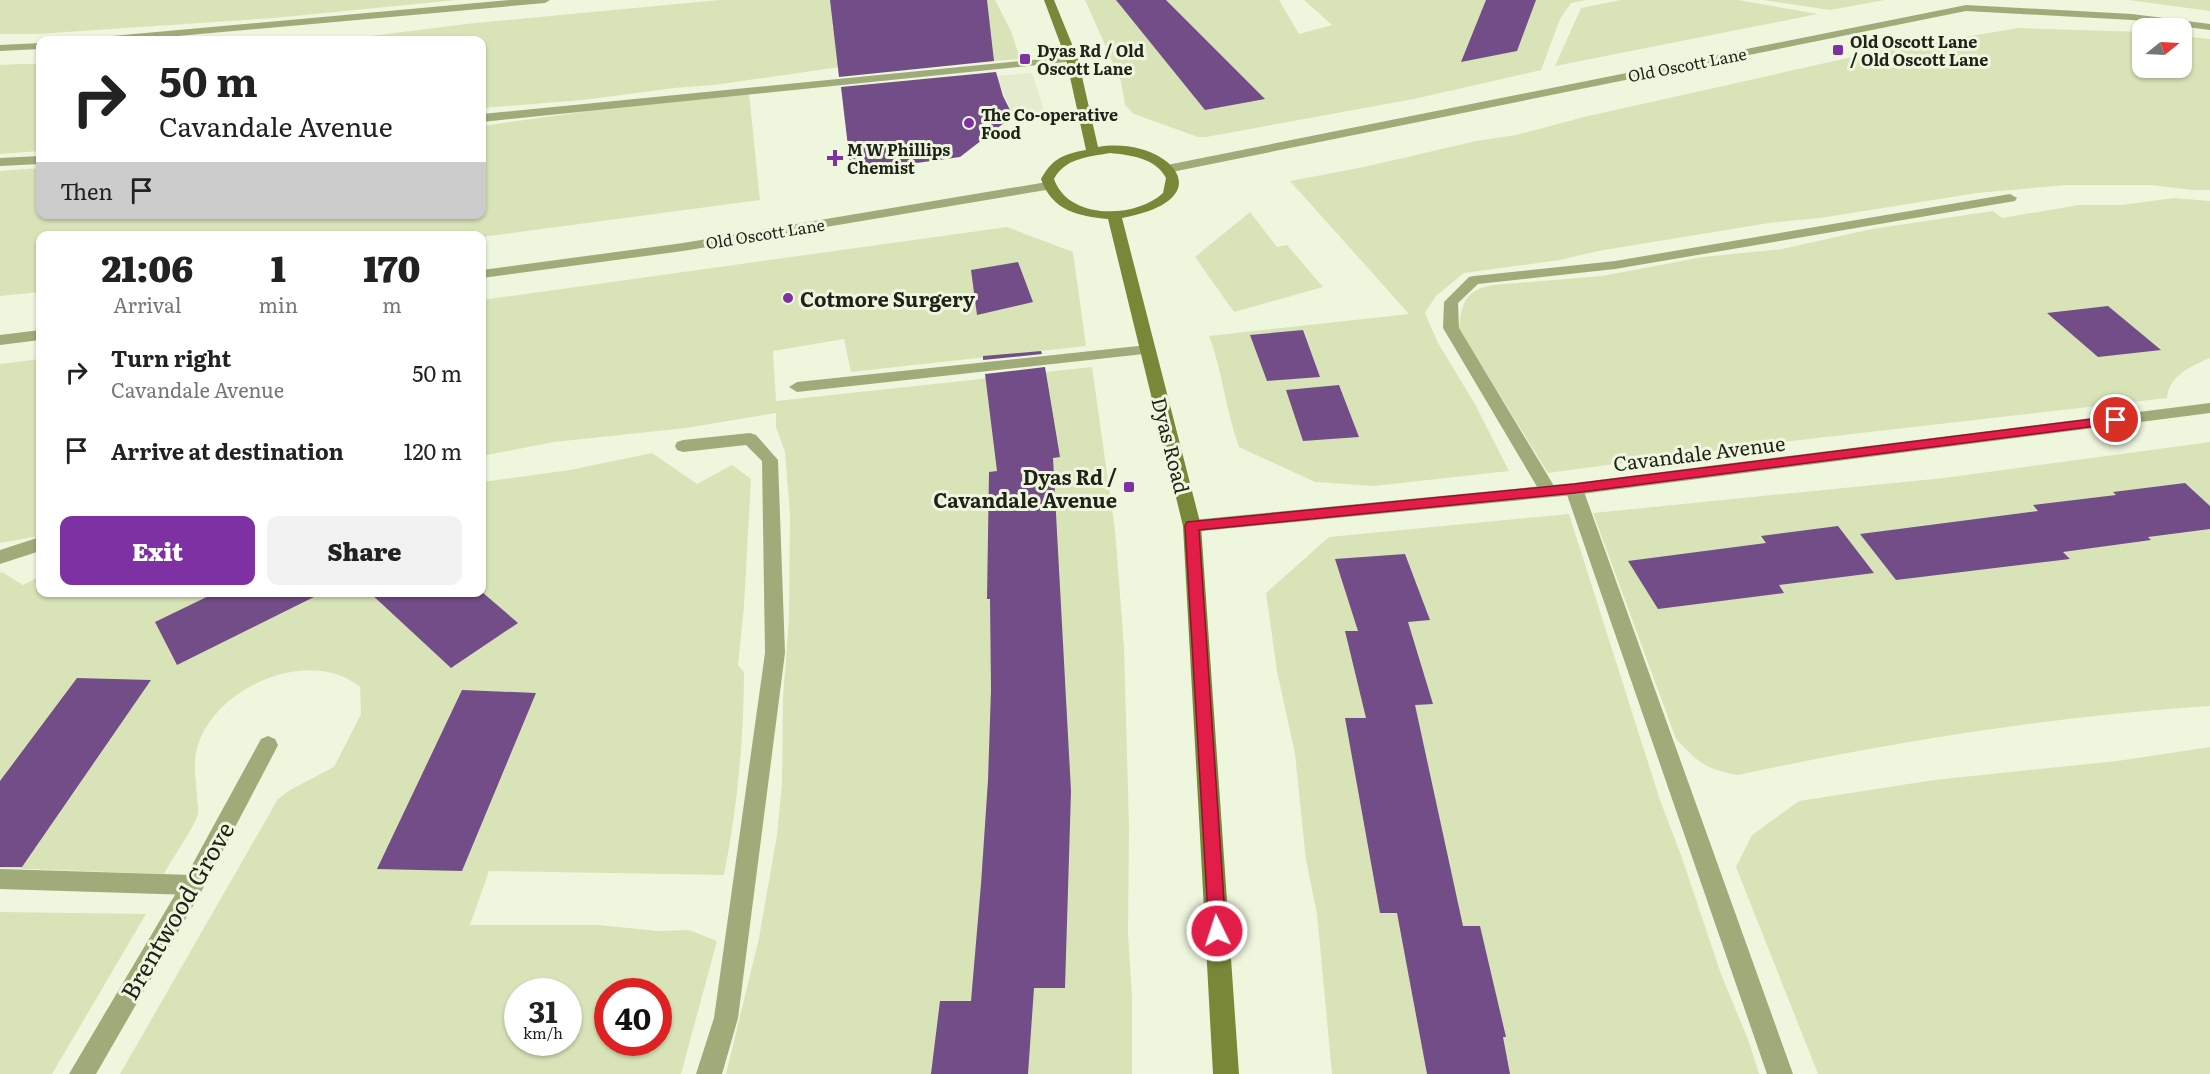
<!DOCTYPE html>
<html lang="en">
<head>
<meta charset="utf-8">
<style>
  :root { --surface:#fff; --page:#f2f2f2; --text:#222; --muted:#767676; --accent:#7e31a3 }
  body { margin:0; font-family:Literata,serif; background:var(--page); color:var(--text); height:100vh; display:flex; flex-direction:column; font-size:22px; white-space:nowrap }
  * { box-sizing:border-box; margin:0 }
  p { font-size:20px; color:var(--muted) }
  .icon { flex:none; width:33px; height:33px; fill:none; stroke:currentColor; stroke-width:2; stroke-linecap:round; stroke-linejoin:round }
  .map { position:relative; flex:1; overflow:hidden }
  .panel { position:absolute; left:36px; top:231px; width:450px; height:366px; display:flex; flex-direction:column; background:var(--surface); border-radius:12px; box-shadow:0 2px 4px #0004 }
  .panel>* { flex:none }
  .top-card { position:absolute; left:36px; top:36px; width:450px; height:183px; border-radius:12px; box-shadow:0 2px 4px #0004; background:#fff; color:var(--text); overflow:hidden }
  .needle { width:39px; rotate:72deg }
  .tools { position:absolute; left:2132px; top:18px; display:grid; gap:12px }
  .tools a { display:grid; place-items:center; width:60px; height:60px; border-radius:12px; background:var(--surface); box-shadow:0 2px 4px #0004; font-size:30px }
  .speed { position:absolute; left:504px; top:978px; display:flex; gap:12px; font-size:30px; font-weight:700; text-align:center }
  .speed>* { display:grid; place-content:center; width:78px; height:78px; border-radius:50%; background:var(--surface); box-shadow:0 2px 4px #0004; line-height:1 }
  .speed small { font-size:15px; font-weight:400 }
  .speed .limit { border:9px solid #d22; background:#fff; color:#111 }
  .pin { position:absolute; display:grid; place-items:center; width:51px; height:51px; color:#fff; margin:-26px; border:3px solid #fff; border-radius:50%; box-shadow:0 2px 6px #0007 }
  .me { position:absolute; width:66px; margin:-33px; rotate:356deg; stroke-linejoin:round; filter:drop-shadow(0 0 4px #0008) }
  .turn { display:flex; align-items:center; gap:21px; height:126px; padding:0 24px; font-size:27px }
  .turn .icon { width:78px; height:78px; stroke-width:2.5 }
  .turn b { display:block; font-size:42px; line-height:51px }
  .then { display:flex; align-items:center; height:57px; padding:0 24px; background:#0003; gap:12px; font-size:22px }
  .eta { display:flex; justify-content:space-evenly; align-items:center; height:102px; text-align:center }
  .eta b { font-size:36px; font-weight:800; line-height:42px }
  .button { display:flex; gap:12px; margin-top:auto; padding:12px 24px }
  .button a { flex:1; height:69px; border-radius:12px; background:var(--accent); color:#fff; font-size:24px; font-weight:800; line-height:69px; text-align:center }
  .button a+a { background:var(--page); color:var(--text) }
  ul { padding:0; list-style:none }
  li { display:flex; align-items:center; gap:18px; height:78px; padding:0 24px }
  li div { flex:1 }
  li b { display:block; font-size:22px }
  li em { font-style:normal }
  .map>svg:first-child { display:block }
  .built { fill:#e3eccd }
  .green { fill:#d8e4b8; fill-rule:evenodd }
  .building { fill:#724d87 }
  .lines { fill:none; stroke-linecap:round; stroke-linejoin:round }
  .lane { fill:#9fac79; fill-rule:evenodd }
  .street { fill:#9fac79; fill-rule:evenodd }
  .secondary { fill:#778939; fill-rule:evenodd }
  .route { fill:#e11d48; stroke:#92132f; stroke-width:1.5 }
  .poi-dot { fill:#7e31a3; stroke:#eff6de; stroke-width:2 }
  .labels { text-anchor:middle; dominant-baseline:central; stroke-width:6; stroke-linejoin:round; paint-order:stroke }
  .far-poi-label { font-size:16px; font-weight:bold; fill:#1f2219; stroke:#eff6de; text-anchor:start }
  .far-street-label { font-size:16px; fill:#1f2219; stroke:#eff6de }
  .poi-label { font-size:20px; font-weight:bold; fill:#1f2219; stroke:#eff6de; text-anchor:start }
  .street-label { font-size:20px; fill:#1f2219; stroke:#eff6de }
  .near-street-label { font-size:24px; fill:#1f2219; stroke:#eff6de }
</style>
</head>
<body>
<div class="map">
<svg width="2210" height="1074" viewBox="0 0 2210 1074">
  <rect width="100%" height="100%" fill="#eff6de"/>
  <path class="built" d="M 1032,73 L 1045,113 L 1013,116 L 996,76 Z"/>
  <path class="green" d="M 0,0 L 457,0 L 274,18 L 37,34 L 0,34 Z
    M 719,0 L 995,0 L 1011,31 L 1020,59 L 866,70 L 835,24 L 832,25 L 847,66 L 714,85 L 674,88 L 583,100 L 482,108 L 482,40 L 339,40 L 466,24 Z
    M 1085,0 L 1279,0 L 1299,34 L 1332,25 L 1304,0 L 1586,0 L 1571,3 L 1560,19 L 1541,70 L 1414,99 L 1206,137 L 1198,137 L 1134,114 L 1125,105 L 1121,81 Z
    M 1621,0 L 1738,0 L 1818,14 L 1555,66 L 1581,8 Z
    M 1763,0 L 1885,0 L 1830,10 Z
    M 2129,0 L 2210,0 L 2210,11 L 2128,0 Z
    M 2019,28 L 2142,32 L 2142,68 L 2181,68 L 2181,36 L 2210,39 L 2210,190 L 2193,190 L 2150,185 L 2066,185 L 1977,193 L 1820,218 L 1769,223 L 1598,251 L 1560,260 L 1464,273 L 1436,296 L 1425,313 L 1438,343 L 1475,404 L 1509,471 L 1374,486 L 1315,482 L 1239,447 C 1225,409 1223,373 1209,336 L 1409,314 L 1290,181 L 1364,167 L 1476,141 L 1516,135 L 1584,117 L 1879,51 Z
    M 20,64 L 40,64 L 40,151 L 0,154 L 0,65 Z
    M 749,93 L 760,200 L 482,237 L 482,236 L 40,236 L 40,292 L 0,296 L 0,171 L 40,168 L 40,214 L 482,214 L 482,126 L 618,107 Z
    M 2174,198 L 2210,201 L 2210,358 C 2191,366 2169,376 2167,398 L 1764,444 L 1548,473 L 1459,329 C 1462,303 1464,291 1492,285 L 1602,276 L 1703,257 L 1782,249 L 1872,229 L 1993,211 L 2002,218 L 2079,205 L 2122,205 Z
    M 1250,212 L 1277,247 L 1287,245 L 1323,287 L 1234,312 L 1195,257 Z
    M 1007,227 L 1073,252 L 1086,346 L 851,372 L 844,339 L 773,351 L 776,401 L 1092,367 L 1115,530 L 1124,647 L 1129,826 L 1128,934 L 1132,997 L 1132,1074 L 726,1074 L 759,938 L 777,835 L 782,783 L 783,698 L 789,618 L 790,514 L 785,452 L 776,427 L 776,413 L 686,428 L 554,442 L 482,456 L 482,300 Z
    M 40,359 L 40,536 L 0,543 L 0,364 Z
    M 2210,442 L 2210,706 C 2052,716 1893,742 1738,775 C 1705,769 1699,763 1676,739 L 1593,513 L 1944,478 Z
    M 652,453 L 697,484 L 732,465 L 751,479 L 744,606 L 738,665 L 744,672 C 744,740 737,809 724,875 L 489,871 L 470,925 L 598,925 L 659,931 L 689,930 L 717,941 L 681,1074 L 120,1074 L 278,799 L 290,790 L 334,767 L 361,714 L 360,687 C 314,649 232,681 205,729 C 191,755 195,768 197,796 C 197,801 199,809 198,814 C 196,824 170,862 164,874 L 0,868 L 0,573 L 2,572 L 23,585 L 40,576 L 40,592 L 482,592 L 482,482 L 570,470 ZM 518,992 L 568,992 L 568,1042 L 518,1042 ZM 608,992 L 658,992 L 658,1042 L 608,1042 Z
    M 1569,514 L 1660,800 L 1681,855 L 1721,974 L 1749,1042 L 1759,1074 L 1332,1074 L 1317,914 L 1306,860 L 1295,754 L 1277,671 L 1266,593 L 1329,537 Z
    M 2210,747 L 2210,1074 L 1818,1074 L 1736,867 L 1752,835 L 1799,801 L 1934,780 L 2117,761 Z
    M 0,912 L 146,914 L 52,1074 L 0,1074 Z"/>
  <path class="building" d="M 830,0 L 987,0 L 994,61 L 839,77 Z
    M 1116,0 L 1166,0 L 1265,99 L 1205,110 Z
    M 1486,0 L 1536,0 L 1517,51 L 1461,62 Z
    M 996,72 L 1003,96 L 1013,116 L 960,157 L 851,172 L 841,87 Z
    M 1018,262 L 1033,302 L 977,315 L 971,270 Z
    M 2108,306 L 2161,350 L 2098,357 L 2047,313 Z
    M 1303,330 L 1320,377 L 1267,381 L 1250,335 Z
    M 1041,351 L 1042,354 L 983,360 L 983,356 Z
    M 1045,367 L 1060,457 L 1053,458 L 1071,791 L 1065,988 L 1034,988 L 1028,1074 L 931,1074 L 940,1001 L 971,1001 L 981,884 L 988,780 L 991,690 L 990,599 L 987,599 L 989,472 L 997,471 L 985,374 Z
    M 1339,385 L 1359,437 L 1303,441 L 1286,390 Z
    M 2185,483 L 2210,506 L 2210,529 L 2148,537 L 2151,540 L 2063,552 L 2070,559 L 1896,580 L 1860,534 L 2038,511 L 2033,505 L 2116,495 L 2113,492 Z
    M 1838,526 L 1874,573 L 1779,585 L 1784,593 L 1658,609 L 1628,561 L 1766,543 L 1761,536 Z
    M 1405,554 L 1430,620 L 1408,622 L 1433,704 L 1415,705 L 1463,926 L 1480,926 L 1506,1037 L 1503,1037 L 1510,1074 L 1427,1074 L 1397,913 L 1380,913 L 1345,718 L 1366,718 L 1345,631 L 1358,631 L 1335,559 Z
    M 217,592 L 324,592 L 177,665 L 155,622 Z
    M 369,592 L 482,592 L 518,623 L 451,668 Z
    M 77,678 L 151,680 L 22,867 L 0,867 L 0,781 Z
    M 462,690 L 536,693 L 462,871 L 377,869 Z"/>
  <g class="lines">
    <path class="lane" d="M 1072,56 L 1076,57 L 1076,61 L 482,122 L 482,114 Z
      M 40,156 L 40,164 L 0,166 L 0,158 Z
      M 2010,194 L 2017,198 L 2015,201 L 1615,269 L 1478,284 L 1458,303 L 1459,328 L 1557,491 L 1554,495 L 1542,495 L 1443,328 L 1444,302 L 1469,277 L 1474,276 L 1615,261 Z
      M 1148,345 L 1156,350 L 1153,353 L 797,392 L 789,387 L 797,382 Z
      M 750,433 L 756,435 L 778,460 L 785,653 L 738,1018 L 722,1074 L 696,1074 L 714,1018 L 765,653 L 762,461 L 746,445 L 683,452 L 677,450 L 675,446 L 677,442 L 683,440 Z
      M 1574,483 L 1580,485 L 1583,489 L 1793,1074 L 1767,1074 L 1565,489 L 1568,485 Z
      M 40,537 L 40,551 L 0,564 L 0,550 Z
      M 0,869 L 193,875 L 201,878 L 204,885 L 201,892 L 193,895 L 0,889 Z"/>
    <path class="street" d="M 509,0 L 550,0 L 545,3 L 133,40 L 95,40 L 101,37 Z
      M 1966,5 L 2132,14 L 2210,24 L 2210,30 L 2132,20 L 1966,11 L 1167,173 L 1160,169 L 1167,165 Z
      M 40,43 L 40,49 L 0,51 L 0,45 Z
      M 1047,182 L 1052,183 L 1054,186 L 1052,189 L 683,251 L 482,278 L 482,270 L 683,243 Z
      M 40,330 L 40,340 L 0,345 L 0,335 Z
      M 2210,403 L 2210,413 L 1574,495 L 1192,532 L 1186,531 L 1183,526 L 1186,521 L 1192,520 L 1574,483 Z
      M 268,736 L 275,739 L 278,745 L 275,751 L 201,892 L 96,1074 L 69,1074 L 185,878 L 261,739 Z"/>
    <path class="secondary" d="M 1044,0 L 1054,0 L 1078,59 L 1098,147 C 1166,135 1228,199 1122,218 L 1201,526 L 1239,1074 L 1213,1074 L 1183,526 L 1108,219 C 1078,216 1052,211 1041,179 C 1052,159 1063,154 1086,150 L 1066,59 ZM 1110,153 C 1130,155 1156,158 1166,178 L 1163,193 C 1135,219 1068,220 1054,179 C 1065,158 1088,157 1110,153 Z"/>
  </g>
  <path class="route" d="M 2116,416 L 2122,420 L 2120,423 L 1574,493 L 1199,530 L 1226,931 L 1224,937 L 1217,939 L 1211,937 L 1209,931 L 1185,526 L 1187,522 L 1574,484 Z"/>
  <g class="poi-dot">
    <rect x="1832" y="44" width="12" height="12" rx="3"/>
    <rect x="1019" y="53" width="12" height="12" rx="3"/>
    <circle cx="969" cy="123" r="6"/>
    <path d="M832 149h6v6h6v6h-6v6h-6v-6h-6v-6h6z"/>
    <circle cx="788" cy="298" r="6"/>
    <rect x="1123" y="481" width="12" height="12" rx="3"/>
  </g>
  <g class="labels">
    <g class="far-poi-label">
      <text x="1850" y="41">Old Oscott Lane<tspan x="1850" dy="18">/ Old Oscott Lane</tspan></text>
      <text x="1037" y="50">Dyas Rd / Old<tspan x="1037" dy="18">Oscott Lane</tspan></text>
      <text x="981" y="114">The Co-operative<tspan x="981" dy="18">Food</tspan></text>
      <text x="847" y="149">M W Phillips<tspan x="847" dy="18">Chemist</tspan></text>
    </g>
    <g class="far-street-label">
      <text transform="translate(1687 64) rotate(-11)">Old Oscott Lane</text>
      <text transform="translate(765 233) rotate(-9)">Old Oscott Lane</text>
    </g>
    <g class="poi-label">
      <text x="800" y="298">Cotmore Surgery</text>
      <text x="1117" y="476" text-anchor="end">Dyas Rd /<tspan x="1117" dy="23">Cavandale Avenue</tspan></text>
    </g>
    <g class="street-label">
      <text transform="translate(1172 445) rotate(76)">Dyas Road</text>
      <text transform="translate(1699 452) rotate(-7)">Cavandale Avenue</text>
    </g>
    <g class="near-street-label">
      <text transform="translate(176 910) rotate(-60)">Brentwood Grove</text>
    </g>
  </g>
</svg>
<div class="tools">
<a><svg class="needle" viewBox="-14 -14 28 28"><path d="M0-13l5 13h-10z" fill="#e53935"/><path d="M0 13l5-13h-10z" fill="#767676"/></svg></a>
</div>
<div class="speed"><div>31<small>km/h</small></div><div class="limit">40</div></div>
<div class="pin" style="left:2116px;top:420px;background:#d93025"><svg class="icon" aria-label="arrive" viewBox="0 0 24 24"><path d="M6 21V4h12l-3 4 3 4H6"/></svg></div>
<svg class="me" style="left:1217px;top:931px" viewBox="-20 -20 40 40"><circle r="17" fill="#e11d48" stroke="#fff" stroke-width="3"/><path d="M0-11L8 9 0 5-8 9z" fill="#fff"/></svg>
<div class="top-card">
<div class="turn"><svg class="icon" aria-label="right" viewBox="0 0 24 24"><path d="M7 20v-9h11M14 6l5 5-5 5"/></svg><div><b>50 m</b>Cavandale Avenue</div></div>
<div class="then">Then<svg class="icon" aria-label="arrive" viewBox="0 0 24 24"><path d="M6 21V4h12l-3 4 3 4H6"/></svg></div>
</div>
<section class="panel">
<div class="eta">
<div><b>21:06</b><p>Arrival</p></div>
<div><b>1</b><p>min</p></div>
<div><b>170</b><p>m</p></div>
</div>
<ul>
<li><svg class="icon" aria-label="right" viewBox="0 0 24 24"><path d="M7 20v-9h11M14 6l5 5-5 5"/></svg><div><b>Turn right</b><p>Cavandale Avenue</p></div><em>50 m</em></li>
<li><svg class="icon" aria-label="arrive" viewBox="0 0 24 24"><path d="M6 21V4h12l-3 4 3 4H6"/></svg><div><b>Arrive at destination</b></div><em>120 m</em></li>
</ul>
<div class="button"><a>Exit</a><a>Share</a></div>
</section>
</div>
</body>
</html>
